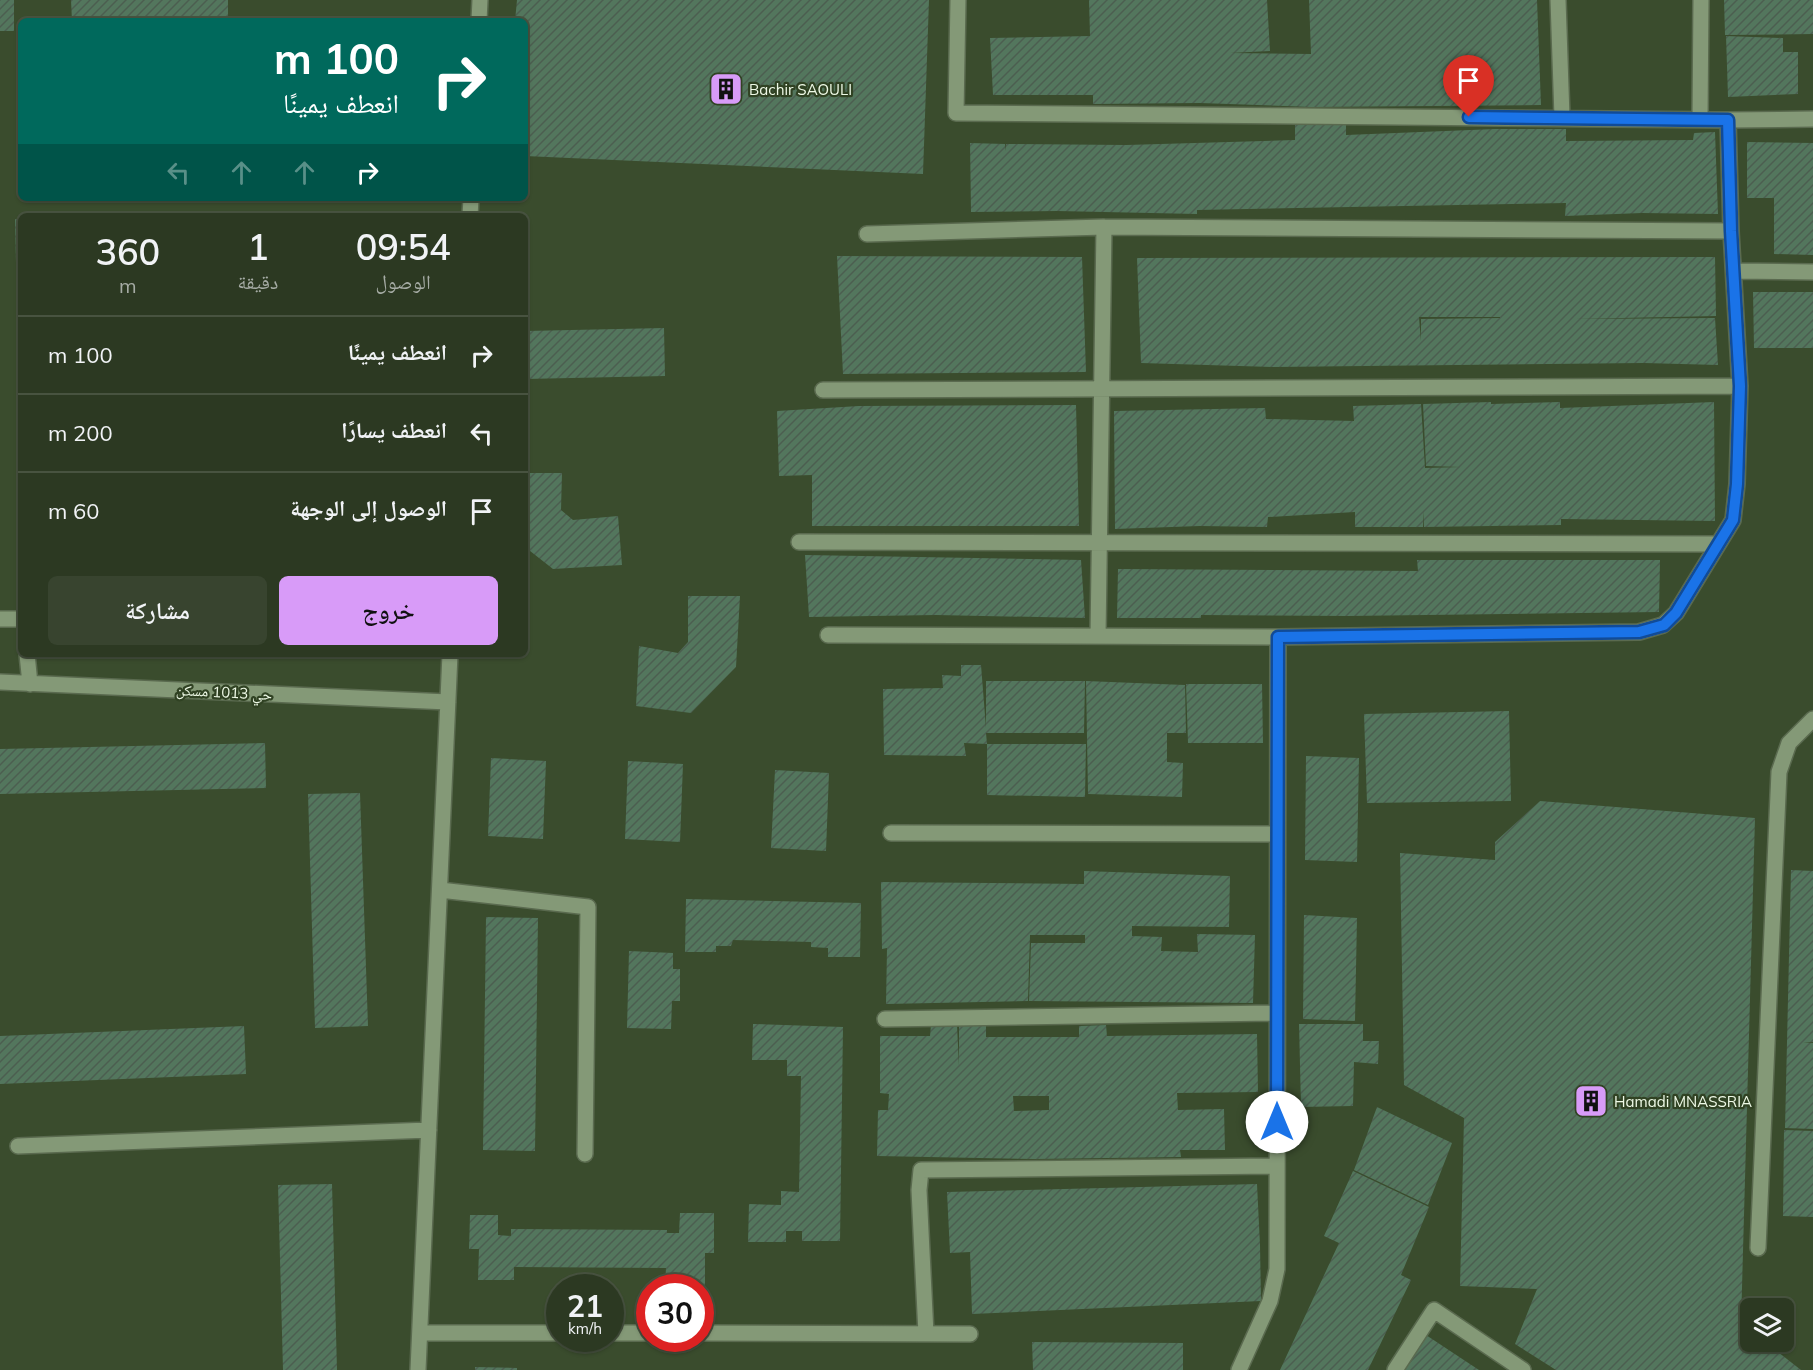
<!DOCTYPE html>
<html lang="ar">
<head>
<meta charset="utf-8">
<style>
  :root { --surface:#2c3922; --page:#38442f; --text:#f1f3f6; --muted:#a6aca5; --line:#485340; --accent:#d89bf8 }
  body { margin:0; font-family:Mulish,"Noto Naskh Arabic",sans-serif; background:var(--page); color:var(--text); direction:rtl; height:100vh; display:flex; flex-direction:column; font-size:22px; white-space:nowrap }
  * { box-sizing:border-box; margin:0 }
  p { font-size:20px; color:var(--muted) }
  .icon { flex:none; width:33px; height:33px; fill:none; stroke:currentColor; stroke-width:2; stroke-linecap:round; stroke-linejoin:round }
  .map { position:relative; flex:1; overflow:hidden; direction:ltr }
  .details { position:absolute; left:18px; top:213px; width:510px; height:444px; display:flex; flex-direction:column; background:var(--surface); border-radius:9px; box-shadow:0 2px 4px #0004,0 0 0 2px var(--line); direction:rtl }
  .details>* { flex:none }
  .guide { position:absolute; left:18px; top:18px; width:510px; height:183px; border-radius:9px; box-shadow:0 2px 4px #0004,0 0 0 2px var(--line); direction:rtl; background:#00695c; color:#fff; overflow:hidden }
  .buttons { position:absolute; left:1740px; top:1298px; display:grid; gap:12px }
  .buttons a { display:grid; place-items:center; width:54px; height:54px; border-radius:9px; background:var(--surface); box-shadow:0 2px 4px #0004,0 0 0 2px var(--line); font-size:30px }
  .speed { position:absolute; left:546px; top:1274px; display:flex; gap:12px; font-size:30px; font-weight:700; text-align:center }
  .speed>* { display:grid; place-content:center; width:78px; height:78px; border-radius:50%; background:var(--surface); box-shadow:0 2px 4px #0004,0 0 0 2px var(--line); line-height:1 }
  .speed small { font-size:15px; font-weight:400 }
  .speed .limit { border:9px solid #d22; background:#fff; color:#111 }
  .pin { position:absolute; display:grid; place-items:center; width:51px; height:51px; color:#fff; margin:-62px -26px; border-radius:50% 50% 50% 0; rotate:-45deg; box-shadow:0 0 6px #0007 }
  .pin .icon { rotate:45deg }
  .me { position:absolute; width:66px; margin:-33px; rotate:0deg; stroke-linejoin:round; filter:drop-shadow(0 0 4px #0008) }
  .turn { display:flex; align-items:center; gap:21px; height:126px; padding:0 30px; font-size:27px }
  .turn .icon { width:78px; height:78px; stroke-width:2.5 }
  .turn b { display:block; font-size:42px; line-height:51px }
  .lanes { display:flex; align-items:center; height:57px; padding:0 30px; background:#0003; justify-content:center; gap:30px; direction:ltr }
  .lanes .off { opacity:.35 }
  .eta { display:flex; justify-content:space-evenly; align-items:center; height:102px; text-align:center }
  .eta b { font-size:36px; font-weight:600; line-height:42px }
  .primary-button { display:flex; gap:12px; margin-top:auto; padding:12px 30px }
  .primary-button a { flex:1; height:69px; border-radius:9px; background:var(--accent); color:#111; font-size:24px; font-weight:600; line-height:69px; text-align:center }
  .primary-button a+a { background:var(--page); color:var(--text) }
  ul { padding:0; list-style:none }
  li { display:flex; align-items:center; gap:18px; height:78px; padding:0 30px; border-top:2px solid var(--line) }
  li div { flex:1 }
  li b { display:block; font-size:22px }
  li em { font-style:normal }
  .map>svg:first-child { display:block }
  .building { fill:url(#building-hatch); fill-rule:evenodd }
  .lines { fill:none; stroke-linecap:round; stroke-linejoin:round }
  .minor-casing { stroke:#5a6a4f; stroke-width:18 }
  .minor { stroke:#849977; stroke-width:15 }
  .route-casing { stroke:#114b97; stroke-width:15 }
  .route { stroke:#1a73e8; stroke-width:10 }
  .labels { text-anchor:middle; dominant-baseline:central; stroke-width:4.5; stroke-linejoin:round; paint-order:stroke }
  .poi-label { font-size:15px; fill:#eef9e6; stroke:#304223; text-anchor:start }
  .street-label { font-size:15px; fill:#eef9e6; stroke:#304223 }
</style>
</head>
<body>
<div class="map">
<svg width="1813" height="1370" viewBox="0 0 1813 1370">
  <defs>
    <pattern id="building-hatch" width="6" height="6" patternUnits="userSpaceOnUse" patternTransform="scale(1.5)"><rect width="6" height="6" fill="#53765d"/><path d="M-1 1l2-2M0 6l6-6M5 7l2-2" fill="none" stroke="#4c5e50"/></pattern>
  </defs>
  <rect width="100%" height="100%" fill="#3a4c2d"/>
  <path class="building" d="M 0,0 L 14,0 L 14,31 L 0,31 Z
    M 71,0 L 228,0 L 228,21 L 72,21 Z
    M 517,0 L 929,0 L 923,174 L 525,156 L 525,21 L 515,21 Z
    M 1089,0 L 1267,0 L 1270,51 L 1230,53 L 1311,54 L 1309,0 L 1537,0 L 1541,105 L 1311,107 L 1200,103 L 1093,104 L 1093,95 L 993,95 L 990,38 L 1090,36 Z
    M 1724,0 L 1813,0 L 1813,34 L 1725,35 Z
    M 1726,36 L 1783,38 L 1783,52 L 1798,52 L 1798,94 L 1728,97 Z
    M 1295,124 L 1346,125 L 1346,135 L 1495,129 L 1566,129 L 1566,141 L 1693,140 L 1694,133 L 1715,132 L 1718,214 L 1642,213 L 1565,216 L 1566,203 L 1248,209 L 1197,210 L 1197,214 L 1057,211 L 971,212 L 970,143 L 1005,144 L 1006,151 L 1006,144 L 1126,145 L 1295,140 Z
    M 1747,142 L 1813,143 L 1813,255 L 1774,254 L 1774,198 L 1747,198 Z
    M 15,219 L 21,219 L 21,393 L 19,393 Z
    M 837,256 L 1082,257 L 1086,372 L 843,374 Z
    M 1715,257 L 1716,316 L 1574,319 L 1715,318 L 1718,365 L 1644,363 L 1274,367 L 1141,363 L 1137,258 ZM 1419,317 L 1500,317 L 1500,318 L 1421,319 L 1421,341 Z
    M 1753,292 L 1813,292 L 1813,348 L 1754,348 Z
    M 664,328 L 665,376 L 525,379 L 525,331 Z
    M 1491,402 L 1491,404 L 1560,402 L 1560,408 L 1714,402 L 1715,521 L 1561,519 L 1561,525 L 1424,527 L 1423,511 L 1423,527 L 1355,527 L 1355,512 L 1268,517 L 1267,527 L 1200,526 L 1115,529 L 1114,411 L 1265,408 L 1266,419 L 1354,421 L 1353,406 L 1421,404 L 1425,468 L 1461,467 L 1426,466 L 1423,404 Z
    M 1076,405 L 1079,526 L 812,526 L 812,475 L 779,476 L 777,411 L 859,406 Z
    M 525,473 L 562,473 L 561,510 L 573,520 L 618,516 L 622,565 L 553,569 L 525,547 Z
    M 805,555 L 1081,560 L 1085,618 L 936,615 L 809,617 Z
    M 1417,560 L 1660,560 L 1659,612 L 1347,616 L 1201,615 L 1201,618 L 1117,618 L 1118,569 L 1418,571 Z
    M 688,596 L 740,596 L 736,667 L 691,713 L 636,706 L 639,646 L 678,653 L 688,642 Z
    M 961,665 L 981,665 L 986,728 L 986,681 L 1085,681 L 1084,733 L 986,733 L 987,744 L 964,743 L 966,756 L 884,755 L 883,689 L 943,688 L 942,675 L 961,676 Z
    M 1086,681 L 1185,685 L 1186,733 L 1167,733 L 1167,762 L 1183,763 L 1182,797 L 1088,794 Z
    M 1186,684 L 1262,684 L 1263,743 L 1188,743 Z
    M 1509,711 L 1511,801 L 1367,803 L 1364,714 Z
    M 265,743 L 266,788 L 0,794 L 0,749 Z
    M 987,744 L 1086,744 L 1085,797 L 987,795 Z
    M 1306,756 L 1359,758 L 1357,862 L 1305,860 Z
    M 491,758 L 546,761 L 543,839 L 488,836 Z
    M 628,761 L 683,764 L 680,842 L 625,839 Z
    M 775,770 L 829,773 L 826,851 L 771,848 Z
    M 360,793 L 368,1026 L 315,1028 L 308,794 Z
    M 1540,801 L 1755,818 L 1741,1324 L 1750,1331 L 1750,1341 L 1764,1341 L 1801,1370 L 1556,1370 L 1515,1344 L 1537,1289 L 1460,1286 L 1464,1118 L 1404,1085 L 1400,853 L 1495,860 L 1495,842 Z
    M 1791,870 L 1813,871 L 1813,1042 L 1803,1043 L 1813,1043 L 1813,1129 L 1785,1128 Z
    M 1084,871 L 1230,876 L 1229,927 L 1132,926 L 1132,936 L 1162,937 L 1161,951 L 1198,952 L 1197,934 L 1255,935 L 1253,1003 L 1029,1001 L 1031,943 L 1085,943 L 1085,935 L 1030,935 L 1028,1001 L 886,1004 L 887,948 L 882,949 L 881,882 L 1084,884 Z
    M 686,899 L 861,903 L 860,957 L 828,957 L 828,948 L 811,947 L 811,942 L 733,940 L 731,946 L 716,946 L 716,952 L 685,952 Z
    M 1304,915 L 1357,918 L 1355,1021 L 1303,1019 Z
    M 486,917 L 538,918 L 535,1151 L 483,1150 Z
    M 629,951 L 673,953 L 673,969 L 680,969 L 680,1001 L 672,1001 L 671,1029 L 627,1028 Z
    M 753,1024 L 843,1027 L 840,1241 L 802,1241 L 802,1231 L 786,1231 L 786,1242 L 748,1242 L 749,1204 L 781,1205 L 781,1191 L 799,1192 L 801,1076 L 787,1076 L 787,1060 L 752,1060 Z
    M 1299,1024 L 1363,1024 L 1363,1041 L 1379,1041 L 1378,1064 L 1354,1062 L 1353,1106 L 1301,1107 Z
    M 931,1025 L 957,1025 L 959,1066 L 959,1026 L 986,1025 L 986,1037 L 1079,1037 L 1079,1026 L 1106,1025 L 1107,1036 L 1257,1034 L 1258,1092 L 1177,1093 L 1178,1110 L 1224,1109 L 1225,1150 L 1180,1150 L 1181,1157 L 1035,1159 L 877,1156 L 878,1110 L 888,1110 L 889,1094 L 880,1093 L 880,1036 L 930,1036 ZM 1013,1096 L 1049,1096 L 1049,1110 L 1014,1111 Z
    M 244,1026 L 246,1074 L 0,1084 L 0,1036 Z
    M 1377,1107 L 1452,1143 L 1428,1205 L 1354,1170 Z
    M 1784,1130 L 1813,1131 L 1813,1217 L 1783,1216 Z
    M 1353,1171 L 1429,1207 L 1401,1275 L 1411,1280 L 1368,1370 L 1280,1370 L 1339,1243 L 1324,1236 Z
    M 332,1184 L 337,1370 L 283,1370 L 278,1185 Z
    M 1257,1184 L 1260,1245 L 1261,1301 L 972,1314 L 970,1252 L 950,1253 L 947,1192 Z
    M 680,1213 L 714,1213 L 714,1253 L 705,1253 L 705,1285 L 665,1285 L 666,1268 L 514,1267 L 514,1280 L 478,1280 L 479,1249 L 469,1249 L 470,1215 L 498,1215 L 498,1235 L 511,1236 L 511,1229 L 667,1230 L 667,1233 L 679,1233 Z
    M 1426,1335 L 1479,1370 L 1405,1370 Z
    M 1032,1342 L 1183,1343 L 1183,1370 L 1033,1370 Z
    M 475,1367 L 517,1368 L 517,1370 L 475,1370 Z"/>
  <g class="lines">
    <g class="minor-casing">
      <path id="minor" d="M 958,0 L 956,113 L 1728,120 L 1813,119
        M 1558,0 L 1562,117
        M 479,21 L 480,0
        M 1700,119 L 1701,0
        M 470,216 L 471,198
        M 867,234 L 1104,227 L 1731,231
        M 1734,271 L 1813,272
        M 823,390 L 1740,386
        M 799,542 L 1718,544
        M 0,619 L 21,619
        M 828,635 L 1278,637 L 1639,632 L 1663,625 L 1676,613 L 1733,520 L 1737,484 L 1740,386 L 1731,231 L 1728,120
        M 1098,636 L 1104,227
        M 27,654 L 30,684
        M 0,682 L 448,702
        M 891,833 L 1277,834
        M 440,890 L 588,907 L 585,1154
        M 885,1019 L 1277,1013
        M 18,1146 L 429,1130
        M 1758,1248 L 1779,772 L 1789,743 L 1813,719
        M 420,1333 L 560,1333
        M 610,1333 L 650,1333
        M 700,1333 L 970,1334
        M 926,1334 L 919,1190 L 921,1170 L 1277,1166
        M 418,1370 L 450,654
        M 1239,1370 L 1270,1301 L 1277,1269 L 1278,637
        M 1395,1370 L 1434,1310 L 1523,1370"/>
    </g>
    <use href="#minor" class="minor"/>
  </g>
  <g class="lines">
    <g class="route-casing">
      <path id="route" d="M 1277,1122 L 1278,637 L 1639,632 L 1664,625 L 1676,613 L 1733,520 L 1737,484 L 1740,386 L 1731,231 L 1728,120 L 1469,117"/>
    </g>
    <use href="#route" class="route"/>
  </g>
  <defs>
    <g id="building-square" transform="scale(1.725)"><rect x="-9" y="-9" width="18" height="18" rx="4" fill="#d89bf8" stroke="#304223"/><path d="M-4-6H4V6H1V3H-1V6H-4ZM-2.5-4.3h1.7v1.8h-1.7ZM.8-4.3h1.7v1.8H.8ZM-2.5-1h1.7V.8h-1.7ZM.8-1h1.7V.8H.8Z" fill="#111"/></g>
  </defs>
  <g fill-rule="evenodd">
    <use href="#building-square" x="726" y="89"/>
    <use href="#building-square" x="1591" y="1101"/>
  </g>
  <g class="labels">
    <g class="poi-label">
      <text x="749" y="89">Bachir SAOULI</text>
      <text x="1614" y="1101">Hamadi MNASSRIA</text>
    </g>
    <g class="street-label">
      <text transform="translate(224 692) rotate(3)">حي 1013 مسكن</text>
    </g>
  </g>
</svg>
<div class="buttons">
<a><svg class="icon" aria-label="layers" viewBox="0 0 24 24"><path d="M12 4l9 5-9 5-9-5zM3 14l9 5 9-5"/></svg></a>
</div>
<div class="speed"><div>21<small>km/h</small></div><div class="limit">30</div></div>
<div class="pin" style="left:1469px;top:117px;background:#d93025"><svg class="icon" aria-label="arrive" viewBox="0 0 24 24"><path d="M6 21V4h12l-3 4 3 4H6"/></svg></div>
<svg class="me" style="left:1277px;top:1122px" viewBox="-20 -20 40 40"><circle r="19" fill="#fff"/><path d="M0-13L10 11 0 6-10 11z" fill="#1a73e8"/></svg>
<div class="guide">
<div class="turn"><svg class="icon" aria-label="right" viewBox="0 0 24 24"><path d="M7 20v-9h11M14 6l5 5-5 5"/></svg><div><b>100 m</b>انعطف يمينًا</div></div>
<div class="lanes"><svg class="icon off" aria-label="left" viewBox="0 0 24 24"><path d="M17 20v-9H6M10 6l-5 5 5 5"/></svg><svg class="icon off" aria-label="ahead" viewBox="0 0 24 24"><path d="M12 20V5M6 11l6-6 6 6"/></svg><svg class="icon off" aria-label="ahead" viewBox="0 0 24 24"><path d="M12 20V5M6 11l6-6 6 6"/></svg><svg class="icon" aria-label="right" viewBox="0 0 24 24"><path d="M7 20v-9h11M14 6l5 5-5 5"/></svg></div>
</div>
<section class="details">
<div class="eta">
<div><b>09:54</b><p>الوصول</p></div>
<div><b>1</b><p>دقيقة</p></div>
<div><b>360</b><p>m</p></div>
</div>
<ul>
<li><svg class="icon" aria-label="right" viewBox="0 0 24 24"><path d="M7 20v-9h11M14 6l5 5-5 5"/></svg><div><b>انعطف يمينًا</b></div><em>100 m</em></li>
<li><svg class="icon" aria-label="left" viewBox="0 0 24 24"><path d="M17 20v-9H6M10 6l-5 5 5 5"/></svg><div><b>انعطف يسارًا</b></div><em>200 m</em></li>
<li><svg class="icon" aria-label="arrive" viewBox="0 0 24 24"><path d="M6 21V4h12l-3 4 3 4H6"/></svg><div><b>الوصول إلى الوجهة</b></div><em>60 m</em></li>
</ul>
<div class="primary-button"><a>خروج</a><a>مشاركة</a></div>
</section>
</div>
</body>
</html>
